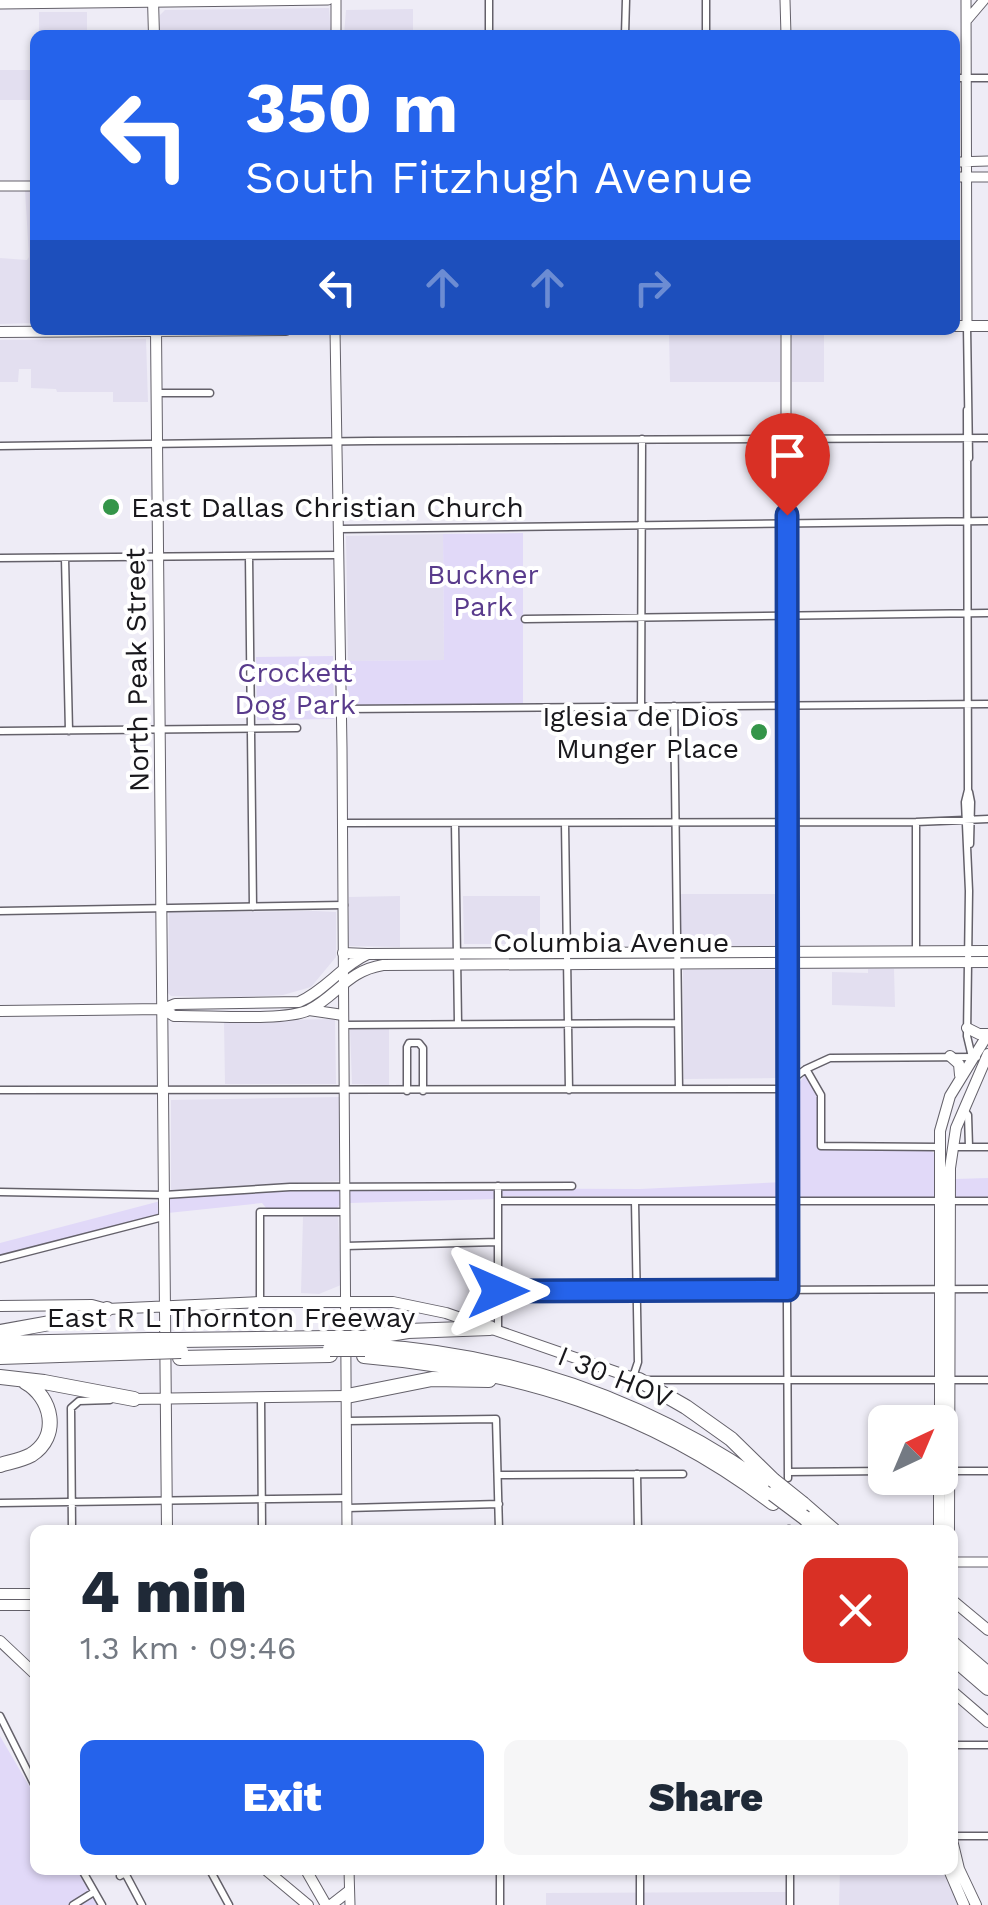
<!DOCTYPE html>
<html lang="en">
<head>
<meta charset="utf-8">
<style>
  :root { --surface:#fff; --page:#f6f6f7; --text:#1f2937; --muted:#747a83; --accent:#2563eb }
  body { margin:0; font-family:"Work Sans",sans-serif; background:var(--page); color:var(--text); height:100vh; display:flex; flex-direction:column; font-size:38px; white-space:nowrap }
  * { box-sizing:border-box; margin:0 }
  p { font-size:32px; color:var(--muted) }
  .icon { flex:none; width:55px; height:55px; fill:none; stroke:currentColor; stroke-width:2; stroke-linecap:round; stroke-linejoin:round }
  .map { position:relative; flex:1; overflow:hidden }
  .side { position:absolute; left:30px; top:1525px; width:928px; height:350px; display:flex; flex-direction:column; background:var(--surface); border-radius:15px; box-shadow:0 2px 8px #0004 }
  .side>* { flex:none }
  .guide { position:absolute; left:30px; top:30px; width:930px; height:305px; border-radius:15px; box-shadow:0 2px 8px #0004; background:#2563eb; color:#fff; overflow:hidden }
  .needle { width:65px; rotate:44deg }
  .fabs { position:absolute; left:868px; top:1405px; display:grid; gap:20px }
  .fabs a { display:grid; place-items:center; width:90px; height:90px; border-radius:15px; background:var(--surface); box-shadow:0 2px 8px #0004; font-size:50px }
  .pin { position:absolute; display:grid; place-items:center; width:85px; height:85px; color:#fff; margin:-102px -42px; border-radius:50% 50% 50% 0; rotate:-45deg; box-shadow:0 0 10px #0007 }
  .pin .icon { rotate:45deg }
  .me { position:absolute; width:110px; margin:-55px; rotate:90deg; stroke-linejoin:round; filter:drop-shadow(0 0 8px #0008) }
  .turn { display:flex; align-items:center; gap:35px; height:210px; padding:0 50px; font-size:45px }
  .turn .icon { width:130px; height:130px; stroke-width:2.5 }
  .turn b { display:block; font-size:70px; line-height:85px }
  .lanes { display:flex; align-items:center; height:95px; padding:0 50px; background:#0003; justify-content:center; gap:50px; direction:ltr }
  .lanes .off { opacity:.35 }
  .round { display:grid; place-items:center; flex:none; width:105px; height:105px; border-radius:15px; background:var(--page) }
  .headline { display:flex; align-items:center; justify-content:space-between; height:170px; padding:0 50px }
  h1 { font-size:60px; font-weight:800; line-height:75px }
  .primary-button { display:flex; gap:20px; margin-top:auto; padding:20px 50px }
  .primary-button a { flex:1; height:115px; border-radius:15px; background:var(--accent); color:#fff; font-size:40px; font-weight:800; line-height:115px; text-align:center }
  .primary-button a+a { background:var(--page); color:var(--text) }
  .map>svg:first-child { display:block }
  .built { fill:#e3dff0 }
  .green { fill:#e1d9f8 }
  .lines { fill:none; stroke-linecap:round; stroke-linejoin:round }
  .minor-casing { stroke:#64616a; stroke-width:9 }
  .tertiary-casing { stroke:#64616a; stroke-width:11 }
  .secondary-casing { stroke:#64616a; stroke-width:12 }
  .motorway-casing { stroke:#64616a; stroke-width:16 }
  .minor { stroke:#fff; stroke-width:6 }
  .tertiary { stroke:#fff; stroke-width:9 }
  .secondary { stroke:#fff; stroke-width:10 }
  .motorway { stroke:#fff; stroke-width:14 }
  .motorway-bridge-casing { stroke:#64616a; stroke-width:16; stroke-linecap:butt }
  .motorway-bridge { stroke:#fff; stroke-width:14 }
  .route-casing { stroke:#184099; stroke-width:25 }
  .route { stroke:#2563eb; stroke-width:18 }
  .poi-dot { fill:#349549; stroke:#fff; stroke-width:4 }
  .labels { text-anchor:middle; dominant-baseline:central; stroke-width:8; stroke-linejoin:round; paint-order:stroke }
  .poi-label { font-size:28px; fill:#19181c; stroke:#fff; text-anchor:start }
  .park-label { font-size:28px; fill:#593b8c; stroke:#fff }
  .street-label { font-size:28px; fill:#19181c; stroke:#fff }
</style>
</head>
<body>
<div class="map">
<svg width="988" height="1905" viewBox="0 0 988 1905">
  <rect width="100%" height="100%" fill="#eeecf6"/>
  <path class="built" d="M 329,8 L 331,35 L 160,35 L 160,15 L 165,10 Z
    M 413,9 L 413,35 L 344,35 L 346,10 Z
    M 39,12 L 87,12 L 87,35 L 39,35 Z
    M 0,70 L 35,70 L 35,100 L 0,100 Z
    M 25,190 L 35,190 L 35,323 L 0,324 L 0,258 L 27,260 L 29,257 Z
    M 824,332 L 824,382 L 792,382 L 791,333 Z
    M 669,333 L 780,333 L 780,382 L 670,382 Z
    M 146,339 L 148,402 L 113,402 L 113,392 L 57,392 L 56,389 L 31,388 L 31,369 L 19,369 L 18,382 L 0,382 L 0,340 Z
    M 443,534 L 444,660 L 348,661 L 346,536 Z
    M 679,894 L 780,894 L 781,946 L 680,947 Z
    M 400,896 L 400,947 L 348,946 L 349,897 Z
    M 463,896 L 540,896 L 540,944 L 464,944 Z
    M 316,911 L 336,912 L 336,957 L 311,987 L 283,995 L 228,998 L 171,996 L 168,993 L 169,912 Z
    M 781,969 L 782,1078 L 684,1079 L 683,970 Z
    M 868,969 L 894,969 L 895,1007 L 832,1005 L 832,972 L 868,973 Z
    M 335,1019 L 336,1084 L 225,1084 L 224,1021 Z
    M 389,1027 L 389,1085 L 352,1084 L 350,1028 Z
    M 339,1097 L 340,1181 L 171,1190 L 171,1100 Z
    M 338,1216 L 341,1285 L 319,1294 L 301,1293 L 303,1217 Z
    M 840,1870 L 944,1870 L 960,1905 L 839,1905 Z
    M 786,1892 L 785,1905 L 546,1905 L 546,1893 Z"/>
  <path class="green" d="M 523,533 L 523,704 L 347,705 L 348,661 L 444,660 L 443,534 Z
    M 333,656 L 334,719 L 257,720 L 256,657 Z
    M 805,1075 L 819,1097 L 820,1149 L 929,1149 L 934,1153 L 934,1193 L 954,1193 L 955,1179 L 988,1178 L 988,1197 L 794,1199 L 789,1193 L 784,1198 L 496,1196 L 495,1199 L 349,1203 L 341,1203 L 337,1208 L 267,1209 L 262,1203 L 168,1213 L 160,1211 L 158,1216 L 0,1256 L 0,1243 L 172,1198 L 269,1191 L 338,1190 L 349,1193 L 353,1188 L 640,1189 L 784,1182 L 785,1188 L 790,1185 L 790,1095 Z
    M 0,1736 L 35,1796 L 35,1870 L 78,1870 L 98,1905 L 0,1905 Z"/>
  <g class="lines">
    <g class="minor-casing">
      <path id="minor" d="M 489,0 L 489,35
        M 706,0 L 706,35
        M 625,35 L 626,0
        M 955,78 L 988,78
        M 967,326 L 969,458
        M 158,393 L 210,393
        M 967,410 L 968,790 L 965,802 L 969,891 L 967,1036 L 972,1057
        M 0,446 L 369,441 L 988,438
        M 340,529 L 988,521
        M 249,556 L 253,907
        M 0,558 L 339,555
        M 65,558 L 69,731
        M 525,619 L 988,613
        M 674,706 L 679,1089
        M 641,707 L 642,439
        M 342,709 L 988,704
        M 0,731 L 297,728
        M 969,792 L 971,802 L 970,844
        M 916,822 L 916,950
        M 342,823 L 916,822 L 988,819
        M 455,823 L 458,1023
        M 565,823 L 569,1090
        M 0,911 L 344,905
        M 785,963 L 788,1478
        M 344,1025 L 678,1023
        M 806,1069 L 821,1095 L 821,1146 L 938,1147
        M 0,1090 L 779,1089 L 806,1069 L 830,1058 L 977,1057
        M 407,1091 L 407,1047 L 409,1043 L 419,1043 L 423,1048 L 423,1091
        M 964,1110 L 968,1115 L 969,1147
        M 954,1147 L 988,1147
        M 498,1186 L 498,1330
        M 0,1192 L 164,1195 L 290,1187 L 572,1186
        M 498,1201 L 988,1201
        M 345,1246 L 498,1242
        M 0,1259 L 163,1217
        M 498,1291 L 988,1289
        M 260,1302 L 260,1212 L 345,1212
        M 633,1377 L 638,1362 L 635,1201
        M 644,1380 L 988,1380
        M 261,1398 L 262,1530
        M 346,1421 L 496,1419 L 499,1530
        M 940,1471 L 988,1471
        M 788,1472 L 885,1471
        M 637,1474 L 638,1530
        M 499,1475 L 683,1474
        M 0,1503 L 347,1498
        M 347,1508 L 499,1504
        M 72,1530 L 71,1408 L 79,1401 L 110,1400
        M 789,1530 L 789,1529
        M 0,1716 L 35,1786
        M 952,1745 L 988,1745
        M 952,1836 L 988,1836
        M 82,1870 L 102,1905
        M 210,1870 L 229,1905
        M 500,1870 L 500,1905
        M 125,1873 L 142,1905
        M 120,1876 L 130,1870
        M 73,1905 L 94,1892
        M 640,1905 L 640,1870
        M 790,1905 L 790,1870"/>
    </g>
    <g class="tertiary-casing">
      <path id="tertiary" d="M 336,0 L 336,35
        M 785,0 L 786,35
        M 966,0 L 967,326
        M 0,4 L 328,0
        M 967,20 L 984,0
        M 955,162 L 988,161
        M 955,177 L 988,177
        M 0,186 L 35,186
        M 335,330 L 342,748 L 347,1530
        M 786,330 L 786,953
        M 952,1562 L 988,1562
        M 349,1870 L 350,1905"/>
    </g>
    <g class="secondary-casing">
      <path id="secondary" d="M 153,0 L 154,35
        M 955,326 L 988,326
        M 156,330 L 167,1530
        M 0,332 L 286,330
        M 343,953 L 367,954
        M 163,1009 L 174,1016 C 206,1015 284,1022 309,1010 C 338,995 347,971 383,965 L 988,962
        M 309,1010 L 343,1015
        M 0,1011 L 163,1009 L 175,1004 L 299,1002 C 326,990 341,966 368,954 L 988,951
        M 950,1056 L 959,1064 L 960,1075
        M 0,1306 L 92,1305 L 107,1309 L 260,1302 L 393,1302 L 446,1313 L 639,1380
        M 134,1399 L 347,1396
        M 940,1422 L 940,1131 L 950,1096 L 988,1034 L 979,1034 L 967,1028
        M 939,1530 L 939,1478
        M 949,1530 L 950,1168 L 956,1128 L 988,1054
        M 0,1594 L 35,1594
        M 952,1600 L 988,1630
        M 0,1605 L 35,1605
        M 0,1641 L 35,1674
        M 952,1667 L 952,1669
        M 952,1691 L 988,1722
        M 952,1840 L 959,1869 L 976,1905
        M 266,1870 L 308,1905
        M 306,1870 L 326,1905
        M 949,1870 L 964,1905
        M 331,1905 L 349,1891"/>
    </g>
    <g class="motorway-casing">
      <path id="motorway" d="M 0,1332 L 94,1315 L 107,1309
        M 364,1338 L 408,1331 L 490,1328
        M 179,1340 L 330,1338
        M 0,1343 L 149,1340
        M 365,1346 C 515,1354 651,1402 773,1490
        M 364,1356 C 516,1369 650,1409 773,1503
        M 0,1357 L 150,1352
        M 180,1358 L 330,1355
        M 0,1377 L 44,1382 L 134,1399
        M 639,1380 L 686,1407 L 731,1439 L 773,1480
        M 347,1396 L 432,1379 L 489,1380
        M 0,1465 C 10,1462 22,1460 31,1455 C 61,1436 52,1397 25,1382
        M 803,1504 L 833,1530
        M 805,1518 L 818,1530
        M 952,1643 L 988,1674
        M 952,1657 L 988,1688"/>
    </g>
    <use href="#minor" class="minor"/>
    <use href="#tertiary" class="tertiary"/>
    <use href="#secondary" class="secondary"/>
    <use href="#motorway" class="motorway"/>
    <g class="motorway-bridge-casing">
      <path id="motorway-bridge" d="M 330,1338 L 364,1338
        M 149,1340 L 179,1340
        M 330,1349 L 365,1349
        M 150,1352 L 181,1351
        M 773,1480 L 803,1504
        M 773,1494 L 805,1518"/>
    </g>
    <use href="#motorway-bridge" class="motorway-bridge"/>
  </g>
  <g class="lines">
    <g class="route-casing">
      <path id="route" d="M 498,1291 L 788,1290 L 787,515"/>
    </g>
    <use href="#route" class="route"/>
  </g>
  <g class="poi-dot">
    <circle cx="111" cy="507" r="10"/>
    <circle cx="759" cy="732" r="10"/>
  </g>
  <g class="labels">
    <g class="poi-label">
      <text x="131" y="507">East Dallas Christian Church</text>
      <text x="739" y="716" text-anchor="end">Iglesia de Dios<tspan x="739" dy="32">Munger Place</tspan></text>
    </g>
    <g class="park-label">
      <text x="483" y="574">Buckner<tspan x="483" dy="32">Park</tspan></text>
      <text x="295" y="672">Crockett<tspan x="295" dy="32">Dog Park</tspan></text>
    </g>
    <g class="street-label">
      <text transform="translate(137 670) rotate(-91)">North Peak Street</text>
      <text x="611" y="942">Columbia Avenue</text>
      <text x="231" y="1317">East R L Thornton Freeway</text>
      <text transform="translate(615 1377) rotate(22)">I 30 HOV</text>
    </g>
  </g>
</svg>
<div class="fabs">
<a><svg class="needle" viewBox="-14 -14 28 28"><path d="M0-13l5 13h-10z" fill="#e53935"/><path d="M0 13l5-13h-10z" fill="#747a83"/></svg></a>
</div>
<div class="pin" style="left:787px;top:515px;background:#d93025"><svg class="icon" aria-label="arrive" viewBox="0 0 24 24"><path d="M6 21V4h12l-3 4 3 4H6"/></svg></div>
<svg class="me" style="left:498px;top:1291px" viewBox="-20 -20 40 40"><path d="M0-17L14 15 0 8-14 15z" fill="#2563eb" stroke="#fff" stroke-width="4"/></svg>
<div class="guide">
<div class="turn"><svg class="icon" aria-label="left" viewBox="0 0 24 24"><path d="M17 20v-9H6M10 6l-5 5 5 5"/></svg><div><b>350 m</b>South Fitzhugh Avenue</div></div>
<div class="lanes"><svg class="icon" aria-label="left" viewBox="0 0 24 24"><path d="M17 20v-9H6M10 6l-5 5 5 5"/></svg><svg class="icon off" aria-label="ahead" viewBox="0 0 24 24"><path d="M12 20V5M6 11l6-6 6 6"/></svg><svg class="icon off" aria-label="ahead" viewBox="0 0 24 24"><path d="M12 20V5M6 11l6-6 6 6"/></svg><svg class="icon off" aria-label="right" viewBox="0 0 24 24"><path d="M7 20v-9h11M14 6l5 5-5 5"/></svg></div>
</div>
<section class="side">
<div class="headline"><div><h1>4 min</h1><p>1.3 km · 09:46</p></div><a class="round" style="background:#d93025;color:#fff"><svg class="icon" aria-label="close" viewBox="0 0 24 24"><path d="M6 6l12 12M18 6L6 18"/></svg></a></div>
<div class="primary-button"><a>Exit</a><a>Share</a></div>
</section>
</div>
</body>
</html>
